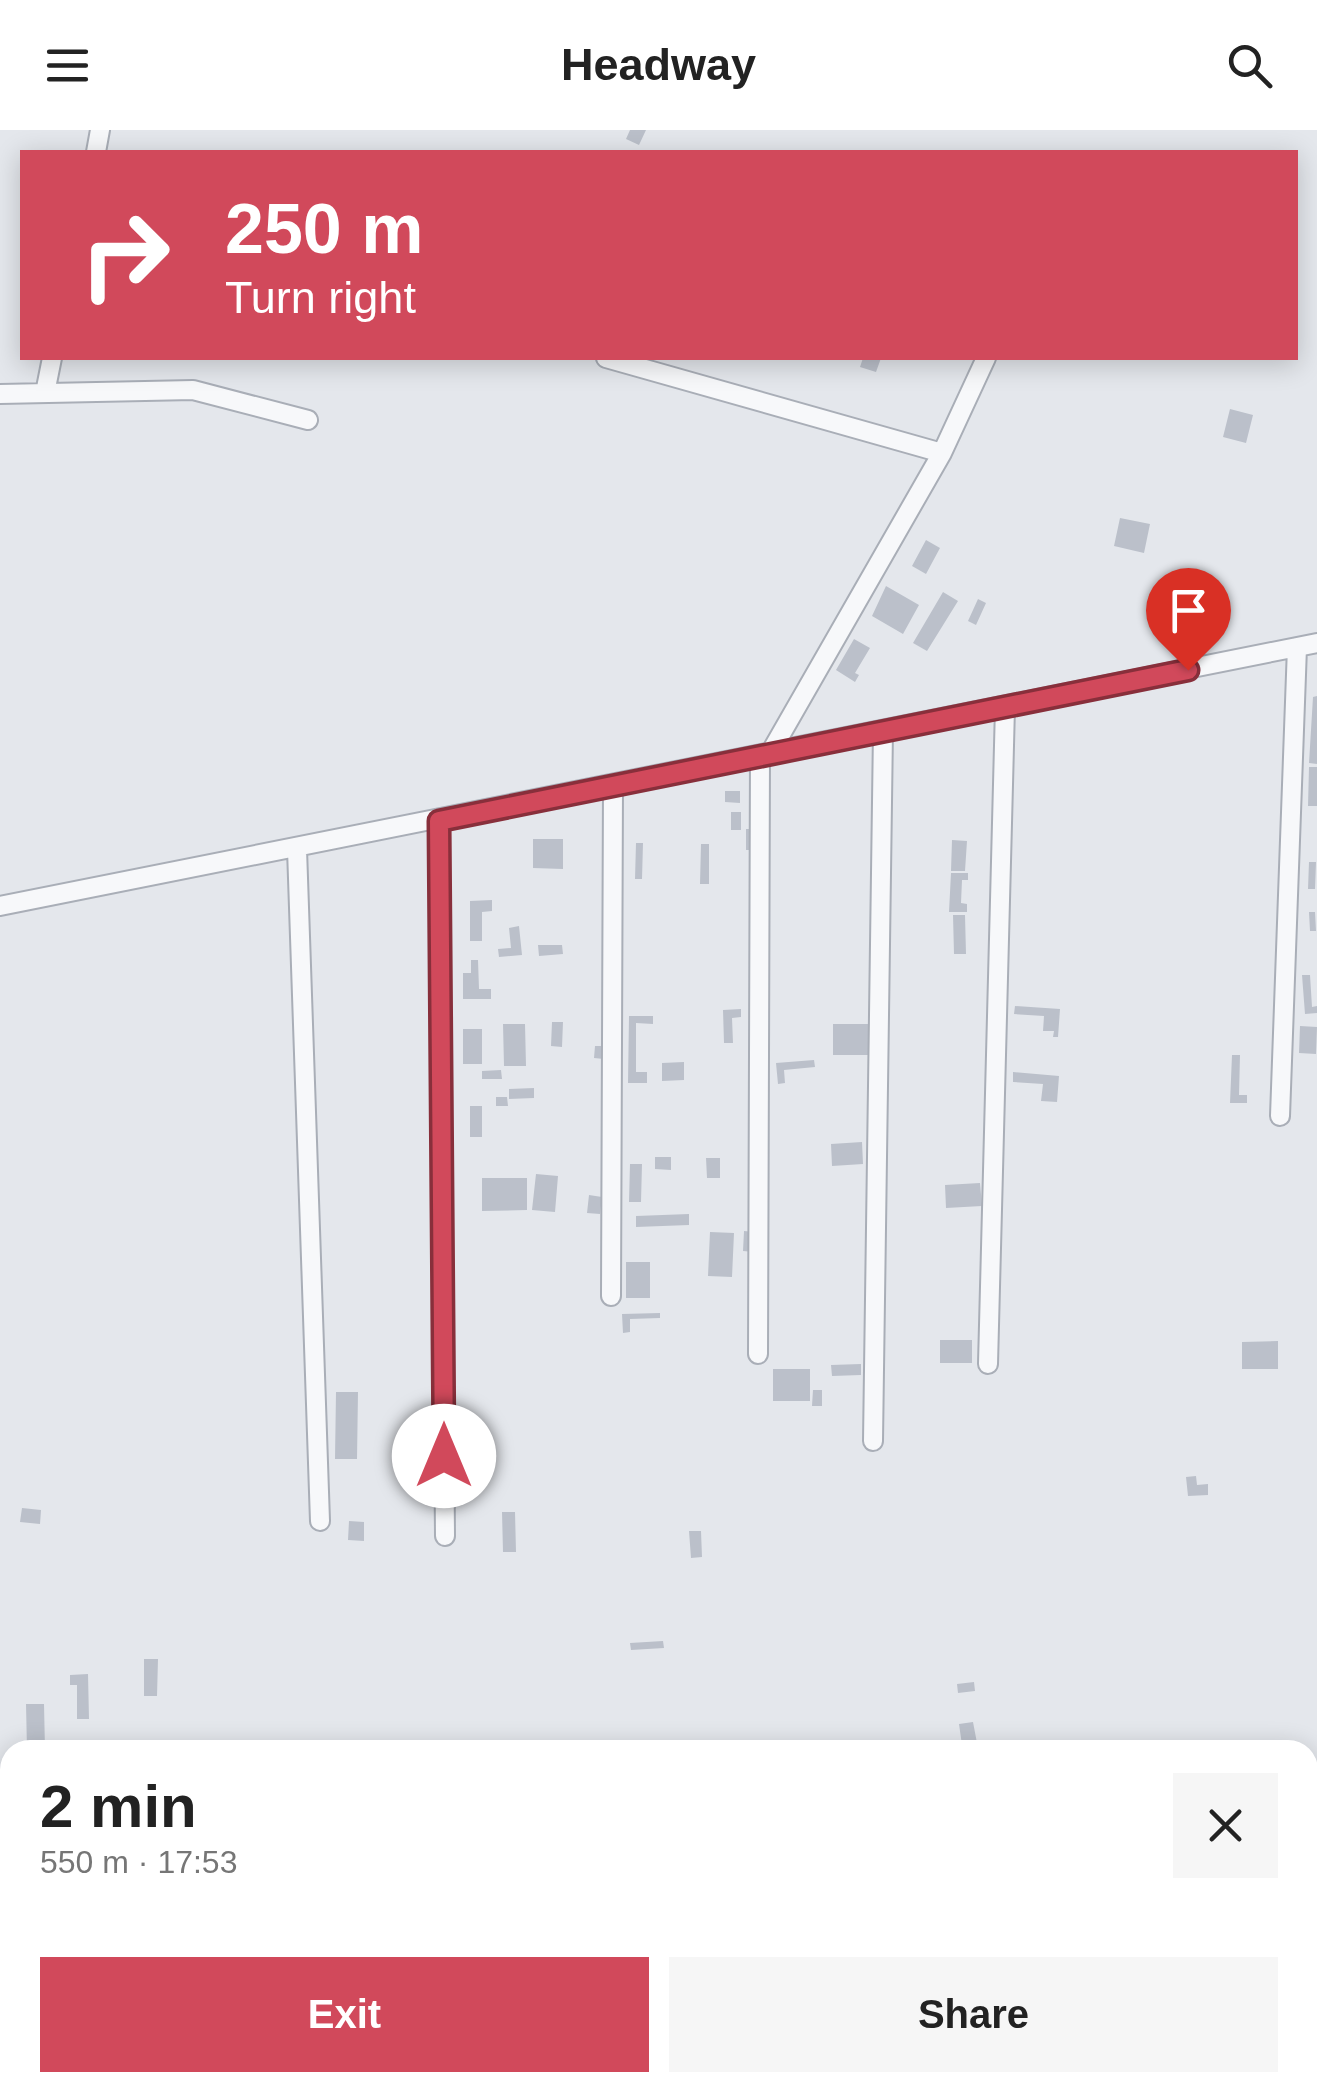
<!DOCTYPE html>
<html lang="en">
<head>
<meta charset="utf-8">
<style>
  :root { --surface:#fff; --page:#f6f6f6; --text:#222; --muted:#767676; --accent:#d1495b }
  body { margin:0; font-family:Helvetica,sans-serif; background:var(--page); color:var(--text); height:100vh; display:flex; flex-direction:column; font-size:38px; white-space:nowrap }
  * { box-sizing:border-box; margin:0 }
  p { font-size:32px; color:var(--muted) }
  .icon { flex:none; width:55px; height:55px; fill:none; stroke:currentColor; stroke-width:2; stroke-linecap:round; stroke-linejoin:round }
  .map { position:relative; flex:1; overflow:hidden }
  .side { position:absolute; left:0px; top:1610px; width:1318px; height:352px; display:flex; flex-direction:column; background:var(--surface); border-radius:30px 30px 0 0; box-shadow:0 5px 25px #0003 }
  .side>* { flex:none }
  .hud { position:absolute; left:20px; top:20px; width:1278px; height:210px; border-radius:0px; box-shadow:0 5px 25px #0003; background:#d1495b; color:#fff; overflow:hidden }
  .pin { position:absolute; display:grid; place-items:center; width:85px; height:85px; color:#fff; margin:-102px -42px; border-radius:50% 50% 50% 0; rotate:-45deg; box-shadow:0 0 10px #0007 }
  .pin .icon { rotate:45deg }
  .me { position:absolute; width:110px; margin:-55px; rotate:0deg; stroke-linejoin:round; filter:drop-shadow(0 0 8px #0008) }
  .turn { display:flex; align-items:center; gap:35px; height:210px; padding:0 40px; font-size:45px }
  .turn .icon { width:130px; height:130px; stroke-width:2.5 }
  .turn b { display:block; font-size:70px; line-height:85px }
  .round { display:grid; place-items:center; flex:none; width:105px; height:105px; border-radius:0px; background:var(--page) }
  .summary { display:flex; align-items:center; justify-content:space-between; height:170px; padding:0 40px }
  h1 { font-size:60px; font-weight:700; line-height:75px }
  .cta { display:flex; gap:20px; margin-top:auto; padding:20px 40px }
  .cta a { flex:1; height:115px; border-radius:0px; background:var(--accent); color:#fff; font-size:40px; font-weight:700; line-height:115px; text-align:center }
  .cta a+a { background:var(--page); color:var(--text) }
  header { display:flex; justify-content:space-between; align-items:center; height:130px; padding:0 40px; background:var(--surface); font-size:45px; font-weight:700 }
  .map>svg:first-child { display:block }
  .building { fill:#bbc0ca }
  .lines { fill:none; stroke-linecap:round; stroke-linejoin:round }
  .minor-casing { stroke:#a9aeb7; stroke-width:22 }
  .minor { stroke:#f7f8fa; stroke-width:18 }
  .route-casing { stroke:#882f3b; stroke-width:25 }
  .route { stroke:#d1495b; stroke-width:18 }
</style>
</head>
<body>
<header><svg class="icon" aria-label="menu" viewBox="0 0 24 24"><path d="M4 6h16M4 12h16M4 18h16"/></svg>Headway<svg class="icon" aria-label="search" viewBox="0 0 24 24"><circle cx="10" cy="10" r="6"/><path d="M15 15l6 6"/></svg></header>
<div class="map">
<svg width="1317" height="1961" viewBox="0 0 1317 1961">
  <rect width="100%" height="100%" fill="#e4e7ec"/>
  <path class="building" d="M 630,0 L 646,0 L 639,15 L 626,9 Z
    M 863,228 L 881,228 L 876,242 L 860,237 Z
    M 1230,279 L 1253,285 L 1246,313 L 1223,307 Z
    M 1120,388 L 1150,394 L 1144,423 L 1114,416 Z
    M 926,410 L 940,418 L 926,444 L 912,436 Z
    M 886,456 L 919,475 L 903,504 L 872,486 Z
    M 943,462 L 958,471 L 927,521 L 913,513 Z
    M 978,469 L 986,473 L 976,495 L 968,491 Z
    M 854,509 L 870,518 L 855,543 L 859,545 L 855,552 L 836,540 Z
    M 1317,566 L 1317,634 L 1309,633 L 1313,567 Z
    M 1309,637 L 1317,637 L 1317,676 L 1308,676 Z
    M 725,661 L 740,661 L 740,673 L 725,672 Z
    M 731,682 L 741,682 L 741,700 L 731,700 Z
    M 746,699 L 755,699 L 755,720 L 746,720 Z
    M 533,709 L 563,709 L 563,739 L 533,738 Z
    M 952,710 L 967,711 L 965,741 L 951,741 Z
    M 636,713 L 643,713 L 642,749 L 635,749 Z
    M 701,714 L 709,714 L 709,754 L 700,754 Z
    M 1309,732 L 1316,732 L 1315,759 L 1308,759 Z
    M 951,743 L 968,743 L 968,750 L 962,750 L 961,773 L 967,774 L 967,782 L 949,782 Z
    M 492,770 L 492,781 L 482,782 L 482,811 L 470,811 L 470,771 Z
    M 1309,782 L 1315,782 L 1316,801 L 1310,801 Z
    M 953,785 L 965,785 L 966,824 L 954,824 Z
    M 519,796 L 522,825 L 499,827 L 498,819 L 511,818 L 509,798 Z
    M 538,815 L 562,815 L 563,824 L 539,826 Z
    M 471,830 L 478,830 L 479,859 L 491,859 L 491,869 L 463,869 L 463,843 L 471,843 Z
    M 1302,845 L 1310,845 L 1312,877 L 1317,876 L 1317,883 L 1305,884 Z
    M 1015,876 L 1060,879 L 1058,907 L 1053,907 L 1054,901 L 1043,901 L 1044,886 L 1014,884 Z
    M 741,879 L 741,887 L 732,888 L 733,913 L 724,913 L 723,880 Z
    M 629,886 L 653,886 L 653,894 L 636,893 L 636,942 L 647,942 L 647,953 L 628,953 Z
    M 552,892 L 563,892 L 562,917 L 551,916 Z
    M 503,894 L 525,894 L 526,936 L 504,936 Z
    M 833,894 L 873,894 L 873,925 L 833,925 Z
    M 1300,896 L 1317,897 L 1316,924 L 1299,923 Z
    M 463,899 L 482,899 L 482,934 L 463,934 Z
    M 595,916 L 605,916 L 604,929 L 594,928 Z
    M 1232,925 L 1240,925 L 1239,965 L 1247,965 L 1247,973 L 1230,973 Z
    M 814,930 L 815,937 L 784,940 L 785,953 L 778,954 L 776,933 Z
    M 684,932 L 684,950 L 662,951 L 662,933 Z
    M 501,940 L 502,949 L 482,949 L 482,941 Z
    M 1013,942 L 1059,946 L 1057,972 L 1041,971 L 1043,954 L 1013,952 Z
    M 534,958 L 534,968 L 509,969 L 509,959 Z
    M 496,967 L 507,967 L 508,976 L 496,976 Z
    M 470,976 L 482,976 L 482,1007 L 470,1007 Z
    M 862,1012 L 863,1034 L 832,1036 L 831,1014 Z
    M 655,1027 L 671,1027 L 671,1040 L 655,1039 Z
    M 706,1028 L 720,1028 L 720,1048 L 707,1048 Z
    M 630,1034 L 642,1034 L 641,1072 L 629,1072 Z
    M 536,1044 L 558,1046 L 555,1082 L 532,1080 Z
    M 482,1048 L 527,1048 L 527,1080 L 482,1081 Z
    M 980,1053 L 982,1076 L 946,1078 L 945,1055 Z
    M 589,1065 L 602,1067 L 600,1084 L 587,1083 Z
    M 689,1084 L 689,1095 L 636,1097 L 636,1086 Z
    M 744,1101 L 755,1102 L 754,1122 L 743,1121 Z
    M 710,1102 L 734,1103 L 732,1147 L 708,1146 Z
    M 626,1132 L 650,1132 L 650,1168 L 626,1168 Z
    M 660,1183 L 660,1188 L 630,1189 L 630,1202 L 623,1203 L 622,1184 Z
    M 940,1210 L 972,1210 L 972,1233 L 940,1233 Z
    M 1278,1211 L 1278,1239 L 1242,1239 L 1242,1212 Z
    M 861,1234 L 861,1245 L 832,1246 L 831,1235 Z
    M 773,1239 L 810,1239 L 810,1271 L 773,1271 Z
    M 813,1260 L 822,1260 L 822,1276 L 812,1276 Z
    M 336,1262 L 358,1262 L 357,1329 L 335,1329 Z
    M 1196,1346 L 1197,1355 L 1208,1354 L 1208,1365 L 1188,1366 L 1186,1347 Z
    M 22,1378 L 41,1380 L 40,1394 L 20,1392 Z
    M 502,1382 L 515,1382 L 516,1422 L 503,1422 Z
    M 349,1391 L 364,1392 L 364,1411 L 348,1410 Z
    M 689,1401 L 701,1401 L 702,1427 L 691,1428 Z
    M 663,1511 L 664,1518 L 631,1520 L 630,1513 Z
    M 144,1529 L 158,1529 L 157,1566 L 144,1566 Z
    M 88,1544 L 89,1589 L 77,1589 L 77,1555 L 70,1555 L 70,1545 Z
    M 974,1552 L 975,1561 L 958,1563 L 957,1554 Z
    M 26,1574 L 44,1574 L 45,1620 L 27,1620 Z
    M 973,1592 L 977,1613 L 962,1615 L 959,1594 Z
    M 1317,1700 L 1317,1733 L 1315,1733 L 1311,1701 Z
    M 10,1873 L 10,1902 L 8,1902 L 0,1875 Z
    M 1202,1952 L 1243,1952 L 1244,1958 L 1203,1961 Z"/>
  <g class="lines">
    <g class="minor-casing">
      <path id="minor" d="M 96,22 L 100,0
        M 606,228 L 942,323
        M 45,263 L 52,228
        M 0,264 L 193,260 L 308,290
        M 769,625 L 942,323 L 986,228
        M 439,691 L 445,1406
        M 297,719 L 320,1391
        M 0,776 L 1317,513
        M 1280,986 L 1297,517
        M 611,1166 L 613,657
        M 758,1224 L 760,626
        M 988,1234 L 1005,577
        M 873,1311 L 883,601
        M 1308,1653 L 1317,1652
        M 0,1773 L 10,1773
        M 139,1952 L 140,1961
        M 818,1952 L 820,1961
        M 968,1952 L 969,1961
        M 1122,1952 L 1124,1961
        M 1269,1952 L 1271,1961"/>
    </g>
    <use href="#minor" class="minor"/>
  </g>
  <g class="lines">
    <g class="route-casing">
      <path id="route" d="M 444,1326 L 439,691 L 1188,540"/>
    </g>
    <use href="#route" class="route"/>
  </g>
</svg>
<div class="pin" style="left:1188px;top:540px;background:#d93025"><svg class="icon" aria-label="arrive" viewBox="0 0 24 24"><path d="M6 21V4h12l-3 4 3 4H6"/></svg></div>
<svg class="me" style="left:444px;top:1326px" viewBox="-20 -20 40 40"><circle r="19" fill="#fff"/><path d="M0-13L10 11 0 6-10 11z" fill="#d1495b"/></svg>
<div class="hud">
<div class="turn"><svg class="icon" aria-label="right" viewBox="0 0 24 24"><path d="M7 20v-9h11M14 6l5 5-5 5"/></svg><div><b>250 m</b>Turn right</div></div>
</div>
<section class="side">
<div class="summary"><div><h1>2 min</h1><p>550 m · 17:53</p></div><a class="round"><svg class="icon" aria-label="close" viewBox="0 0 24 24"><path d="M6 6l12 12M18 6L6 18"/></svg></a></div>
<div class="cta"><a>Exit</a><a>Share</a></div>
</section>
</div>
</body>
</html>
